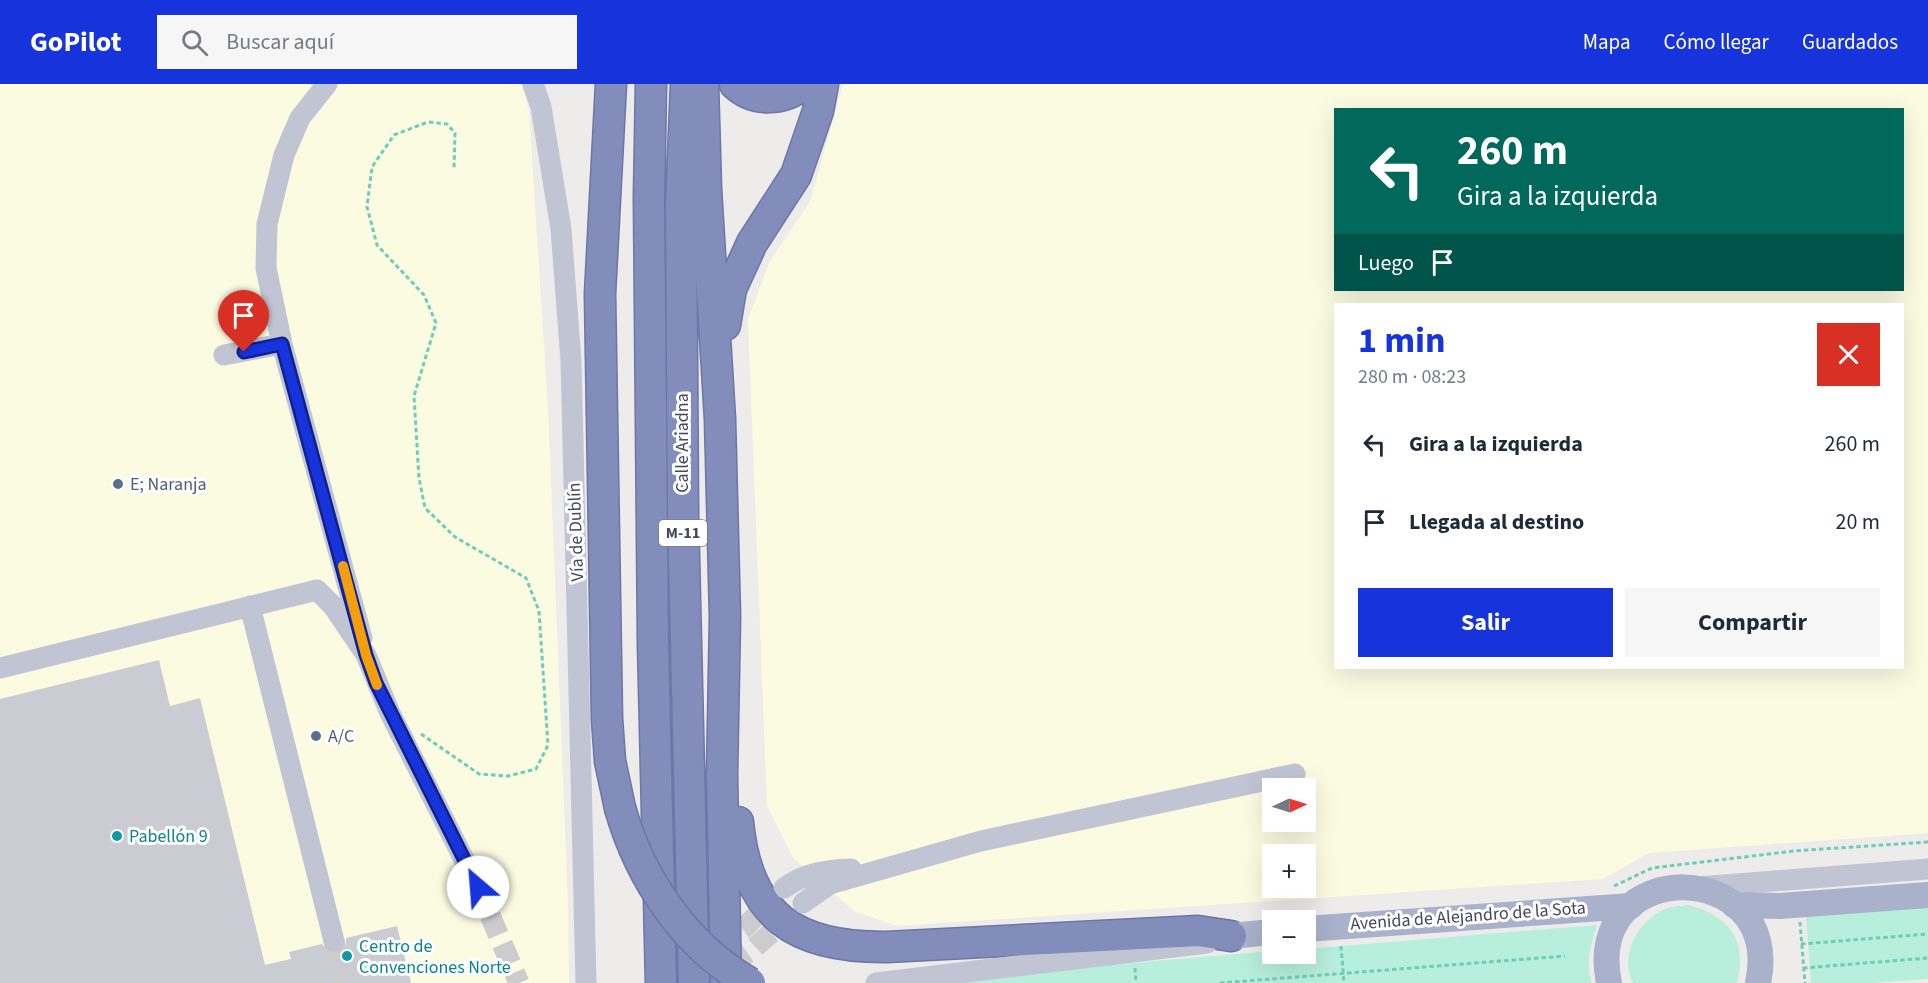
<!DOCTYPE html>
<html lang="es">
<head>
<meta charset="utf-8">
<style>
  :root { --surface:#fff; --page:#f6f6f7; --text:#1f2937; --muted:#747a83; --accent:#1733dc }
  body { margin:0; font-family:"Source Sans 3",sans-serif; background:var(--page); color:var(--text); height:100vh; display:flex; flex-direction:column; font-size:22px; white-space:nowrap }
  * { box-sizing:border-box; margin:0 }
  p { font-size:20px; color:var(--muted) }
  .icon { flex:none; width:33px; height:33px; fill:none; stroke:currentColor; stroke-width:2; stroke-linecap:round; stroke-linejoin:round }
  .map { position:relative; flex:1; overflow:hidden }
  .panel { position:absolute; left:1334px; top:219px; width:570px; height:366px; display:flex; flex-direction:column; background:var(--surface); border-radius:0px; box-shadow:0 6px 24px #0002 }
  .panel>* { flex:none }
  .top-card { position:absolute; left:1334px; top:24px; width:570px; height:183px; border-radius:0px; box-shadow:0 6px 24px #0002; background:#00695c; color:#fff; overflow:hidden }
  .needle { width:39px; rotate:86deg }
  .fabs { position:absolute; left:1262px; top:694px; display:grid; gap:12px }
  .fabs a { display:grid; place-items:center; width:54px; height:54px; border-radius:0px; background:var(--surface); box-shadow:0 6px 24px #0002; font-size:30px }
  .pin { position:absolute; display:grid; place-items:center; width:51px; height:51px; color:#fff; margin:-62px -26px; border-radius:50% 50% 50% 0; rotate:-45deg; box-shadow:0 0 6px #0007 }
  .pin .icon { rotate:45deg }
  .me { position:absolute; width:66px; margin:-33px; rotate:333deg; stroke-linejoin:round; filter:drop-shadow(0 0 4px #0008) }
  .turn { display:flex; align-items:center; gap:21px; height:126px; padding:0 24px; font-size:27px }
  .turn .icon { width:78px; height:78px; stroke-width:2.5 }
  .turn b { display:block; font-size:42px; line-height:51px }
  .then { display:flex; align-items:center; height:57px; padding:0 24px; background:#0003; gap:12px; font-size:22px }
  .round { display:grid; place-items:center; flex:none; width:63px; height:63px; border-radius:0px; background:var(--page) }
  .head { display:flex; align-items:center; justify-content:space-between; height:102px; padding:0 24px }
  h1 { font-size:36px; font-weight:700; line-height:45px; color:var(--accent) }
  .action { display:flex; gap:12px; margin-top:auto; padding:12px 24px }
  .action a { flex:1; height:69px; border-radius:0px; background:var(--accent); color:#fff; font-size:24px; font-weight:700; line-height:69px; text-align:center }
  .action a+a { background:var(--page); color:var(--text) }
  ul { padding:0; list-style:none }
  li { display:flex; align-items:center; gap:18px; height:78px; padding:0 24px }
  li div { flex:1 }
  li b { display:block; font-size:22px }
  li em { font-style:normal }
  header { display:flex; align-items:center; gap:36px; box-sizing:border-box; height:84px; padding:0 30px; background:var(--accent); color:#fff }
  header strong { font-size:28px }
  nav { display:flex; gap:33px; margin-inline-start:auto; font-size:21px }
  .search { width:420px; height:54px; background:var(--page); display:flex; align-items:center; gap:15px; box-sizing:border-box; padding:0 21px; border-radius:0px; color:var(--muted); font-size:22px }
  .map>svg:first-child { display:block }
  .commercial { fill:#fbfbe2; fill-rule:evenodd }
  .green { fill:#b7eedc }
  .building { fill:#cbccd3 }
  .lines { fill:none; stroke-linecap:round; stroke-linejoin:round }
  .minor-tunnel { stroke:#cccbce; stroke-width:21; stroke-dasharray:21 10; stroke-linecap:butt }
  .highway-casing { stroke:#6d77a7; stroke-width:33 }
  .path { stroke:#6fccb9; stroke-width:3; stroke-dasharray:4.5 3; stroke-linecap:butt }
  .minor { stroke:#c1c5d3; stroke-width:21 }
  .major { stroke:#aab1cb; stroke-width:26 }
  .highway { stroke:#828dbb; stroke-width:30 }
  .highway-bridge-casing { stroke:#6d77a7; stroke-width:33; stroke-linecap:butt }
  .highway-bridge { stroke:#828dbb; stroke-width:30 }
  .route-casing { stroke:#0f218f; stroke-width:15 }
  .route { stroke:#1733dc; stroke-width:10 }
  .slow { stroke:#f59e0b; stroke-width:10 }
  .service-dot { fill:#5c6f8a; stroke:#fff; stroke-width:2 }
  .culture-dot { fill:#0f9aa8; stroke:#fff; stroke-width:2 }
  .labels { text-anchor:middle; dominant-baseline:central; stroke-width:6; stroke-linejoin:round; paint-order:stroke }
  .shield { fill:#fff; stroke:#7c7f8a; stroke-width:1.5 }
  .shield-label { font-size:16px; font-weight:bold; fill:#444858 }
  .street-label { font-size:18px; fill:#444858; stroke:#fff }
  .service-label { font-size:18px; fill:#4e5e75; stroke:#fff; text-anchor:start }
  .culture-label { font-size:18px; fill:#0d838f; stroke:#fff; text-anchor:start }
</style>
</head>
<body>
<header>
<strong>GoPilot</strong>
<div class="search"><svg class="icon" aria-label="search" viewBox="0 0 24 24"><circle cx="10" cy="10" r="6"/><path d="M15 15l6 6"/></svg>Buscar aquí</div>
<nav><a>Mapa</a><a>Cómo llegar</a><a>Guardados</a></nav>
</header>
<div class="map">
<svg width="1928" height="899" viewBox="0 0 1928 899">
  <rect width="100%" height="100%" fill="#eeeceb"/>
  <path class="commercial" d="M 0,0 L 521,0 L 529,26 L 548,325 L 568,818 L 569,899 L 0,899 Z
    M 843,0 L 1928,0 L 1928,749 L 1649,769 L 1603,795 L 896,842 L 854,827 L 793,774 L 767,722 L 748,235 L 770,177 L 810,118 ZM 1335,26 L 1902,26 L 1902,206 L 1335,206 ZM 1335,220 L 1902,220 L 1902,584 L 1335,584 ZM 1272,705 L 1305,705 L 1305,738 L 1272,738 ZM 1272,771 L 1305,771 L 1305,804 L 1272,804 Z"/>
  <path class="green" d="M 1688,821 C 1729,831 1748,857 1737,899 L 1633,899 C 1619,870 1638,837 1665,825 C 1672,822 1681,822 1688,821 Z
    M 1928,821 L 1928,895 L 1873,899 L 1811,899 L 1806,830 Z
    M 1597,841 C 1591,861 1585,879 1592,899 L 963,899 L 1109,881 L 1272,867 L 1272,870 L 1305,870 L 1305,865 Z"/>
  <path class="building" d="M 159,576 L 170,622 L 200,614 L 265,881 L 291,875 L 289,868 L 322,860 L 330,869 L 338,869 L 346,861 L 346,854 L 397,842 L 411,899 L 0,899 L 0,615 Z"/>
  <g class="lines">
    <path class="minor-tunnel" d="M 478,803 L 519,899
      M 334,857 L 344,899
      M 667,899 L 743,845 L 775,813
      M 705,899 L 752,866 L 794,828"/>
    <g class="highway-casing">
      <path id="highway" d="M 611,0 L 600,210 L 607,635 L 610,677 L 620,724
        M 651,0 L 649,113 L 653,560 L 661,899
        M 686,0 L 681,122 L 683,431 L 694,899
        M 703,0 L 706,105 L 720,335 L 723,454 L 725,533 L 722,691 L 726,899
        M 735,0 C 755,19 784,16 804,0
        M 725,241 L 731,205 L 752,159 L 796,91 L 818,27 L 823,0
        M 738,738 C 747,833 796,864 887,863 L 1198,847 L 1231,852"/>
    </g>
    <path class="path" d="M 421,650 L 479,690 L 508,692 L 536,685 L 548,661 L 539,527 L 526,494 L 455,453 L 425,424 L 419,394 L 414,312 L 436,239 L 424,211 L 377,161 L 367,123 L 372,83 L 394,51 L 428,38 L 447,40 L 455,49 L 454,85
      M 1614,802 L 1652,784 L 1794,767 L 1928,758
      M 1800,838 L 1805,899
      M 1801,860 L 1928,850
      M 1341,862 L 1344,899
      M 1135,884 L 1136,899
      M 1803,884 L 1928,874
      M 1220,899 L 1565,872"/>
    <path class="minor" d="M 327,0 L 300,34 L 284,71 L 267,140 L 266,184 L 282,260 L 362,554
      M 533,0 L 541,23 L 561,145 L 571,277 L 586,899
      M 224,271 L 282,260
      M 250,522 L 334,857
      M 0,584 L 317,506 L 333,522 L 366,571 L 390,629 L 478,803
      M 1698,803 L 1928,785
      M 784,804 C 805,789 826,786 851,785
      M 803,819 L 830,800 L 981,757 L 1295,690
      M 876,899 L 1207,859"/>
    <path class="major" d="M 1734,821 L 1780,822 L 1928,811
      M 1305,845 L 1631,822
      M 1231,852 L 1272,848
      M 1609,899 C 1582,770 1785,773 1758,899"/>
    <use href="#highway" class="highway"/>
    <g class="highway-bridge-casing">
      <path id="highway-bridge" d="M 620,724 C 640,795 685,862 750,899"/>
    </g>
    <use href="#highway-bridge" class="highway-bridge"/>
  </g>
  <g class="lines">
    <g class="route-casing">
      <path id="route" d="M 244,268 L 282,260 L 366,571 L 376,599 L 478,803"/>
    </g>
    <use href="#route" class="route"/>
    <path class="slow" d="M 343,482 L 366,571 L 377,601"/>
  </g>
  <g class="service-dot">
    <circle cx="118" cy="400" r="6"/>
    <circle cx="316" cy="652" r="6"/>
  </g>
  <g class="culture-dot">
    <circle cx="117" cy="752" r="6"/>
    <circle cx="347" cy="872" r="6"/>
  </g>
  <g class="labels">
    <rect class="shield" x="659" y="436" width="48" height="26" rx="4.5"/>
    <g class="shield-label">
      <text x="683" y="449">M-11</text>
    </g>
    <g class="street-label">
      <text transform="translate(682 359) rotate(-90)">Calle Ariadna</text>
      <text transform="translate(576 448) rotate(-92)">Vía de Dublín</text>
      <text transform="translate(1468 832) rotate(-4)">Avenida de Alejandro de la Sota</text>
    </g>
    <g class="service-label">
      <text x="130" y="400">E; Naranja</text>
      <text x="328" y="652">A/C</text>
    </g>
    <g class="culture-label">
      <text x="129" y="752">Pabellón 9</text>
      <text x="359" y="862">Centro de<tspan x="359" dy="21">Convenciones Norte</tspan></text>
    </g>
  </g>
</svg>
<div class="fabs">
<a><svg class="needle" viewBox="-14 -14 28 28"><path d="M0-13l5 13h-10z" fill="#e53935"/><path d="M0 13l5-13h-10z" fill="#747a83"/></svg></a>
<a>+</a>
<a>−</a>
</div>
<div class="pin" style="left:244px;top:268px;background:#d93025"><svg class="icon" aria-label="arrive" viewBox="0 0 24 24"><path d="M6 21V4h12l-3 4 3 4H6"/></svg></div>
<svg class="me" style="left:478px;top:803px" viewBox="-20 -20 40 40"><circle r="19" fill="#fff"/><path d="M0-13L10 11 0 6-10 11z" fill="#1733dc"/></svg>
<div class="top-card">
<div class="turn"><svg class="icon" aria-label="left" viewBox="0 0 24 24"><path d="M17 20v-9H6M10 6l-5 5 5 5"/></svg><div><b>260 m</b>Gira a la izquierda</div></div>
<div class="then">Luego<svg class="icon" aria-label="arrive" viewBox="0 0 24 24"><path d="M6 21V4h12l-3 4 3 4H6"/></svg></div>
</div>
<section class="panel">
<div class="head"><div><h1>1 min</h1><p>280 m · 08:23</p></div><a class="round" style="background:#d93025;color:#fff"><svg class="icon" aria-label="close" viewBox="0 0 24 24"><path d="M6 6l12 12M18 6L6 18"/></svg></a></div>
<ul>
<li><svg class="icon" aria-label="left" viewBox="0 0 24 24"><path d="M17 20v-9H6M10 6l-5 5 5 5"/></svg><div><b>Gira a la izquierda</b></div><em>260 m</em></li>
<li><svg class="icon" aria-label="arrive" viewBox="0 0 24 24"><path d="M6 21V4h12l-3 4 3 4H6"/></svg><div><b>Llegada al destino</b></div><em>20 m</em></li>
</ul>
<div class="action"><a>Salir</a><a>Compartir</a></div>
</section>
</div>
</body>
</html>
